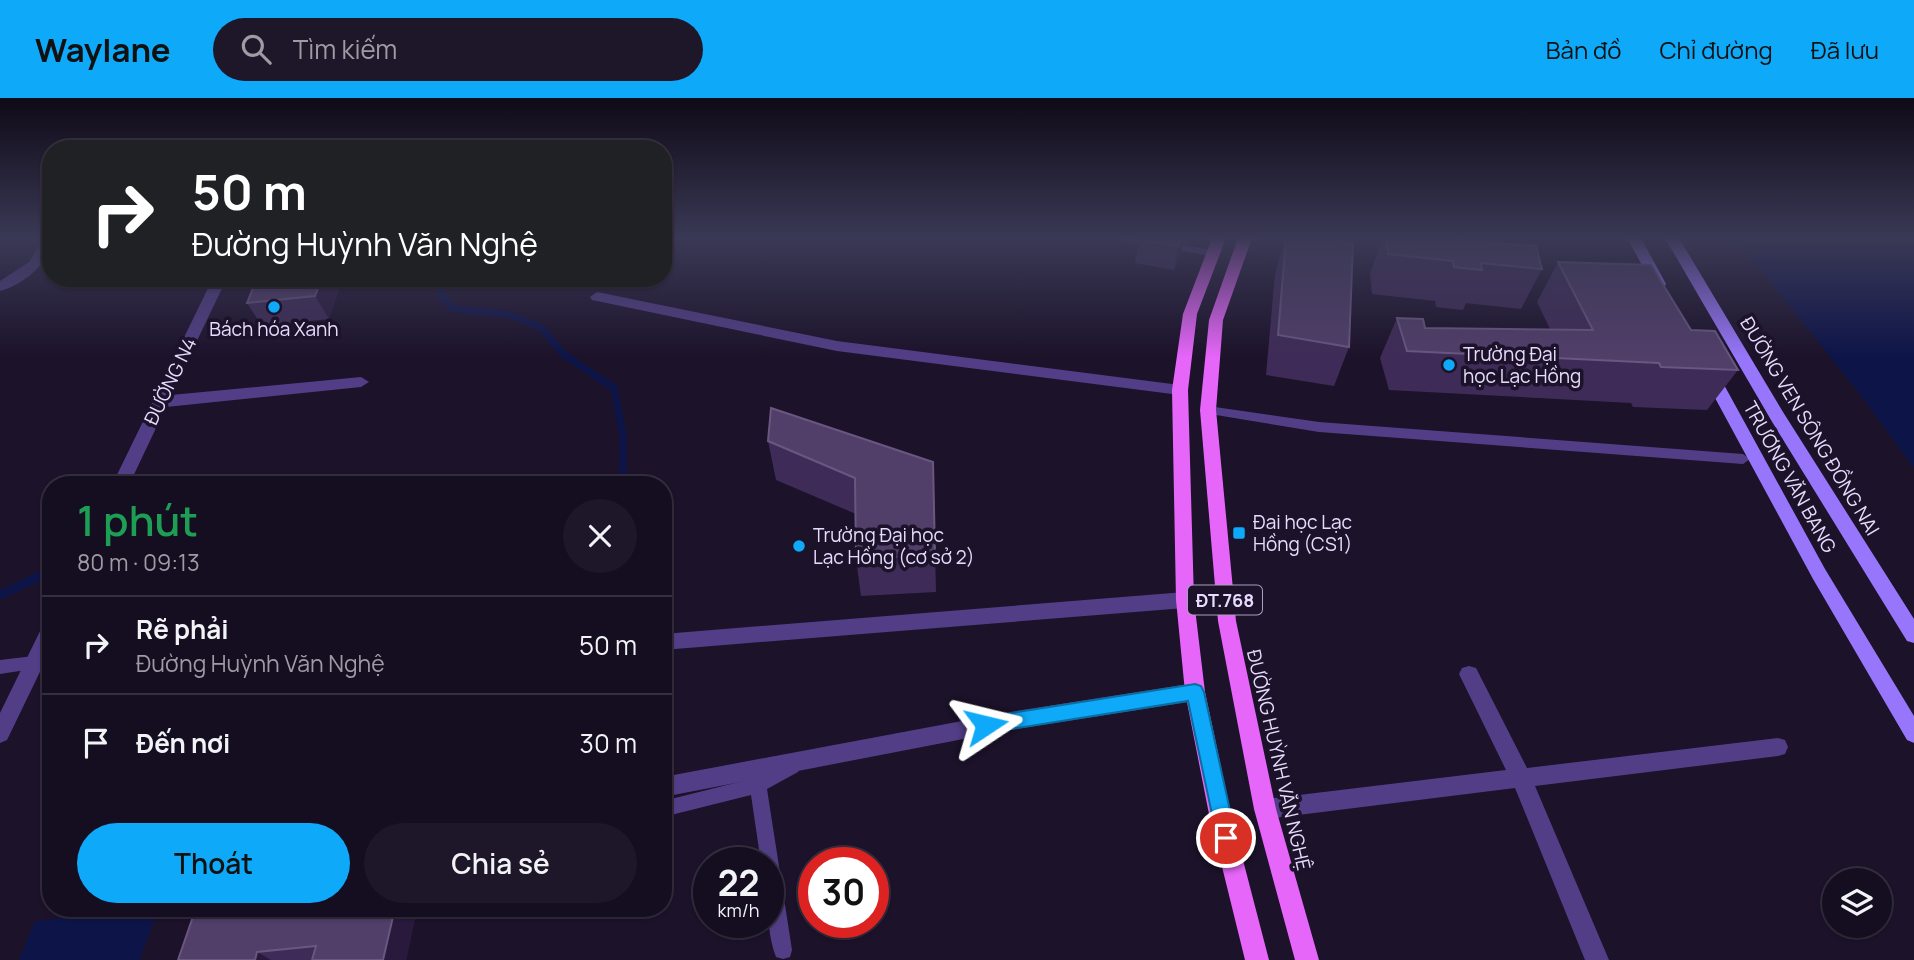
<!DOCTYPE html>
<html lang="vi">
<head>
<meta charset="utf-8">
<style>
  :root { --surface:#150e20; --page:#1e1729; --text:#f1f3f6; --muted:#9d9ca5; --line:#342e3e; --accent:#0ea9f8 }
  body { margin:0; font-family:Manrope,sans-serif; background:var(--page); color:var(--text); height:100vh; display:flex; flex-direction:column; font-size:26px; white-space:nowrap }
  * { box-sizing:border-box; margin:0 }
  p { font-size:23px; color:var(--muted) }
  .icon { flex:none; width:38px; height:38px; fill:none; stroke:currentColor; stroke-width:2; stroke-linecap:round; stroke-linejoin:round }
  .map { position:relative; flex:1; overflow:hidden }
  .sheet { position:absolute; left:42px; top:378px; width:630px; height:441px; display:flex; flex-direction:column; background:var(--surface); border-radius:28px; box-shadow:0 2px 5px #0004,0 0 0 2px var(--line) }
  .sheet>* { flex:none }
  .top-card { position:absolute; left:42px; top:42px; width:630px; height:147px; border-radius:28px; box-shadow:0 2px 5px #0004,0 0 0 2px var(--line); background:#202124; color:#fff; overflow:hidden }
  .controls { position:absolute; left:1822px; top:770px; display:grid; gap:14px }
  .controls a { display:grid; place-items:center; width:70px; height:70px; border-radius:50%; background:var(--surface); box-shadow:0 2px 5px #0004,0 0 0 2px var(--line); font-size:35px }
  .speed { position:absolute; left:693px; top:749px; display:flex; gap:14px; font-size:35px; font-weight:700; text-align:center }
  .speed>* { display:grid; place-content:center; width:91px; height:91px; border-radius:50%; background:var(--surface); box-shadow:0 2px 5px #0004,0 0 0 2px var(--line); line-height:1 }
  .speed small { font-size:18px; font-weight:400 }
  .speed .limit { border:10px solid #d22; background:#fff; color:#111 }
  .pin { position:absolute; display:grid; place-items:center; width:60px; height:60px; color:#fff; margin:-30px; border:4px solid #fff; border-radius:50%; box-shadow:0 2px 7px #0007 }
  .me { position:absolute; width:77px; margin:-38px; rotate:80deg; stroke-linejoin:round; filter:drop-shadow(0 0 5px #0008) }
  .turn { display:flex; align-items:center; gap:24px; height:147px; padding:0 35px; font-size:32px }
  .turn .icon { width:91px; height:91px; stroke-width:2.5 }
  .turn b { display:block; font-size:49px; line-height:60px }
  .round { display:grid; place-items:center; flex:none; width:74px; height:74px; border-radius:37px; background:var(--page) }
  .summary { display:flex; align-items:center; justify-content:space-between; height:119px; padding:0 35px }
  h1 { font-size:42px; font-weight:600; line-height:52px; color:#1e9e55 }
  .action { display:flex; gap:14px; margin-top:auto; padding:14px 35px }
  .action a { flex:1; height:80px; border-radius:42px; background:var(--accent); color:#111; font-size:28px; font-weight:600; line-height:80px; text-align:center }
  .action a+a { background:var(--page); color:var(--text) }
  ul { padding:0; list-style:none }
  li { display:flex; align-items:center; gap:21px; height:98px; padding:0 35px; border-top:2px solid var(--line) }
  li div { flex:1 }
  li b { display:block; font-size:26px }
  li em { font-style:normal }
  header { display:flex; align-items:center; gap:42px; box-sizing:border-box; height:98px; padding:0 35px; background:var(--accent); color:#111 }
  header strong { font-size:33px }
  nav { display:flex; gap:38px; margin-inline-start:auto; font-size:24px }
  .search { width:490px; height:63px; background:var(--page); display:flex; align-items:center; gap:18px; box-sizing:border-box; padding:0 24px; border-radius:38px; color:var(--muted); font-size:26px }
  .map>svg:first-child { display:block }
  .water { fill:#0d1448 }
  .lines { fill:none; stroke-linecap:round; stroke-linejoin:round }
  .stream-far1 { stroke:#0d1448; stroke-width:7 }
  .stream { stroke:#0d1448; stroke-width:9 }
  .lane { fill:#523e87; fill-rule:evenodd }
  .street { fill:#523e87; fill-rule:evenodd }
  .secondary { fill:#9876fb; fill-rule:evenodd }
  .primary { fill:#e666fa; fill-rule:evenodd }
  .wall { fill:#3f2b57 }
  .shaded-wall { fill:#29193d }
  .building { fill:#513e69; stroke:#695780; stroke-width:2 }
  .route { fill:#0ea9f8; stroke:#096ea1; stroke-width:2 }
  .poi-dot { fill:#0ea9f8; stroke:#1c122a; stroke-width:2.5 }
  .labels { text-anchor:middle; dominant-baseline:central; stroke-width:7; stroke-linejoin:round; paint-order:stroke }
  .shield { fill:#1c122a; stroke:#ab9fbe; stroke-width:2 }
  .shield-label { font-size:18px; font-weight:bold; fill:#e8dcfe }
  .poi-label { font-size:19px; fill:#e8dcfe; stroke:#1c122a; text-anchor:start }
  .street-label { font-size:19px; fill:#e8dcfe; stroke:#1c122a }
</style>
</head>
<body>
<header>
<strong>Waylane</strong>
<div class="search"><svg class="icon" aria-label="search" viewBox="0 0 24 24"><circle cx="10" cy="10" r="6"/><path d="M15 15l6 6"/></svg>Tìm kiếm</div>
<nav><a>Bản đồ</a><a>Chỉ đường</a><a>Đã lưu</a></nav>
</header>
<div class="map">
<svg width="1914" height="862" viewBox="0 0 1914 862">
  <rect width="100%" height="100%" fill="#1c122a"/>
  <path class="water" d="M 1735,140 L 1914,140 L 1914,370 L 1859,295 Z
    M 126,810 L 177,810 L 174,819 L 154,822 L 140,862 L 19,862 L 35,823 L 124,813 Z"/>
  <g class="lines">
    <path class="stream-far1" d="M 443,180 L 441,198 L 453,211 L 508,216 L 542,230 L 563,256 L 614,290 L 623,338 L 623,387"/>
    <path class="stream" d="M 0,497 L 51,473"/>
    <path class="lane" d="M 1116,140 L 1139,140 L 1212,152 L 1218,155 L 1212,158 L 1121,143 Z
      M 1208,308 L 1319,324 L 1743,356 L 1750,361 L 1743,366 L 1319,334 L 1204,315 L 1202,312 Z
      M 34,558 L 39,560 L 42,565 L 39,570 L 0,576 L 0,562 Z
      M 792,661 L 798,664 L 800,669 L 798,674 L 767,691 L 792,852 L 790,859 L 783,861 L 776,859 C 765,830 768,795 768,765 L 761,765 L 751,697 L 663,719 L 663,703 L 755,680 Z"/>
    <path class="street" d="M 44,140 L 51,140 C 51,165 23,187 0,193 L 0,183 L 29,164 Z
      M 213,180 L 227,180 L 171,297 L 361,279 L 369,284 L 361,289 L 166,309 L 129,387 L 112,387 Z
      M 597,194 L 837,243 L 1180,287 L 1188,292 L 1180,297 L 837,253 L 592,202 L 590,199 Z
      M 1185,494 L 1192,497 L 1194,502 L 1192,507 L 1185,510 L 663,552 L 663,536 Z
      M 51,523 L 51,551 L 7,642 L 0,645 L 0,615 L 44,525 Z
      M 1469,568 L 1476,570 L 1527,670 L 1778,640 L 1785,642 L 1788,649 L 1785,656 L 1778,658 L 1535,688 L 1609,862 L 1585,862 L 1515,690 L 1265,721 L 1257,718 L 1254,711 L 1257,704 L 1265,701 L 1506,672 L 1459,576 L 1462,570 Z
      M 1195,585 L 1202,588 L 1205,594 L 1202,600 L 1195,603 L 1010,632 L 663,699 L 663,679 L 1010,614 Z"/>
    <path class="secondary" d="M 1627,140 L 1641,140 L 1666,186 L 1664,189 L 1654,189 Z
      M 1665,140 L 1679,140 L 1783,314 L 1914,521 L 1914,545 L 1907,543 L 1771,322 Z
      M 1709,269 L 1717,274 L 1825,471 L 1914,618 L 1914,645 L 1907,642 L 1813,481 L 1701,274 Z"/>
    <path class="primary" d="M 1212,140 L 1226,140 L 1197,216 L 1188,292 L 1194,502 L 1205,594 L 1231,716 L 1269,862 L 1245,862 L 1209,716 L 1185,594 L 1176,502 L 1172,292 L 1183,216 Z
      M 1238,140 L 1252,140 L 1223,222 L 1216,312 L 1236,523 L 1276,711 L 1319,862 L 1295,862 L 1254,711 L 1218,523 L 1200,312 L 1209,222 Z"/>
  </g>
  <path class="wall" d="M 1139,140 L 1189,140 L 1186,145 L 1183,145 L 1181,156 L 1174,172 L 1135,165 Z
    M 1285,140 L 1314,140 L 1349,249 L 1334,288 L 1266,277 L 1275,176 Z
    M 1383,140 L 1439,140 L 1542,171 L 1521,211 L 1466,205 L 1463,212 L 1436,209 L 1435,203 L 1372,196 L 1370,175 Z
    M 1558,164 L 1691,232 L 1738,272 L 1707,312 L 1633,309 L 1631,305 L 1389,292 L 1380,260 L 1397,220 L 1425,230 L 1550,231 L 1537,204 Z
    M 341,185 L 329,221 L 262,228 L 247,205 Z
    M 768,343 L 933,364 L 936,494 L 861,498 L 856,461 L 856,416 L 776,382 Z
    M 417,810 L 406,862 L 178,862 Z"/>
  <path class="shaded-wall" d="M 1182,140 L 1184,140 L 1181,156 L 1174,172 L 1178,148 Z
    M 322,180 L 339,180 L 341,185 L 329,221 L 315,198 Z
    M 395,810 L 417,810 L 406,862 L 383,862 Z
    M 257,854 L 271,862 L 255,862 Z"/>
  <path class="building" d="M 1139,140 L 1182,140 L 1178,148 L 1138,142 Z
    M 1286,140 L 1314,140 L 1353,145 L 1349,249 L 1278,237 Z
    M 1386,140 L 1439,140 L 1536,148 L 1542,171 L 1481,165 L 1482,172 L 1454,169 L 1453,163 L 1388,156 Z
    M 1558,164 L 1651,167 L 1691,232 L 1715,233 L 1738,272 L 1661,269 L 1659,265 L 1407,253 L 1397,220 L 1423,221 L 1425,230 L 1593,232 Z
    M 257,180 L 322,180 L 315,198 L 247,205 Z
    M 771,310 L 933,364 L 935,457 L 856,461 L 855,380 L 768,343 Z
    M 196,810 L 395,810 L 383,862 L 312,862 L 316,848 L 257,854 L 255,862 L 178,862 Z"/>
  <linearGradient id="sky" x2="0" y2="1"><stop stop-color="#0f0a17"/><stop offset="0.54" stop-color="#3a3955"/><stop offset="1" stop-color="#3a3955" stop-opacity="0"/></linearGradient>
  <rect width="1914" height="260" fill="url(#sky)"/>
  <path class="route" d="M 1195,586 L 1201,588 L 1204,594 L 1236,740 L 1233,747 L 1226,750 L 1219,747 L 1217,740 L 1188,603 L 986,635 L 980,633 L 977,627 L 980,621 L 986,619 Z"/>
  <g class="poi-dot">
    <circle cx="274" cy="209" r="7"/>
    <circle cx="1449" cy="267" r="7"/>
    <rect x="1232" y="428" width="14" height="14" rx="3.5"/>
    <circle cx="799" cy="448" r="7"/>
  </g>
  <g class="labels">
    <rect class="shield" x="1188" y="487.5" width="74" height="29" rx="5"/>
    <g class="shield-label">
      <text x="1225" y="502">ĐT.768</text>
    </g>
    <g class="poi-label">
      <text x="274" y="231" text-anchor="middle">Bách hóa Xanh</text>
      <text x="1463" y="256">Trường Đại<tspan x="1463" dy="22">học Lạc Hồng</tspan></text>
      <text x="1253" y="424">Đại học Lạc<tspan x="1253" dy="22">Hồng (CS1)</tspan></text>
      <text x="813" y="437">Trường Đại học<tspan x="813" dy="22">Lạc Hồng (cơ sở 2)</tspan></text>
    </g>
    <g class="street-label">
      <text transform="translate(170 283) rotate(-64)">ĐƯỜNG N4</text>
      <text transform="translate(1810 328) rotate(59)">ĐƯỜNG VEN SÔNG ĐỒNG NAI</text>
      <text transform="translate(1790 379) rotate(61)">TRƯƠNG VĂN BANG</text>
      <text transform="translate(1279 662) rotate(77)">ĐƯỜNG HUỲNH VĂN NGHỆ</text>
    </g>
  </g>
</svg>
<div class="controls">
<a><svg class="icon" aria-label="layers" viewBox="0 0 24 24"><path d="M12 4l9 5-9 5-9-5zM3 14l9 5 9-5"/></svg></a>
</div>
<div class="speed"><div>22<small>km/h</small></div><div class="limit">30</div></div>
<div class="pin" style="left:1226px;top:740px;background:#d93025"><svg class="icon" aria-label="arrive" viewBox="0 0 24 24"><path d="M6 21V4h12l-3 4 3 4H6"/></svg></div>
<svg class="me" style="left:986px;top:627px" viewBox="-20 -20 40 40"><path d="M0-17L14 15 0 8-14 15z" fill="#0ea9f8" stroke="#fff" stroke-width="4"/></svg>
<div class="top-card">
<div class="turn"><svg class="icon" aria-label="right" viewBox="0 0 24 24"><path d="M7 20v-9h11M14 6l5 5-5 5"/></svg><div><b>50 m</b>Đường Huỳnh Văn Nghệ</div></div>
</div>
<section class="sheet">
<div class="summary"><div><h1>1 phút</h1><p>80 m · 09:13</p></div><a class="round"><svg class="icon" aria-label="close" viewBox="0 0 24 24"><path d="M6 6l12 12M18 6L6 18"/></svg></a></div>
<ul>
<li><svg class="icon" aria-label="right" viewBox="0 0 24 24"><path d="M7 20v-9h11M14 6l5 5-5 5"/></svg><div><b>Rẽ phải</b><p>Đường Huỳnh Văn Nghệ</p></div><em>50 m</em></li>
<li><svg class="icon" aria-label="arrive" viewBox="0 0 24 24"><path d="M6 21V4h12l-3 4 3 4H6"/></svg><div><b>Đến nơi</b></div><em>30 m</em></li>
</ul>
<div class="action"><a>Thoát</a><a>Chia sẻ</a></div>
</section>
</div>
</body>
</html>
